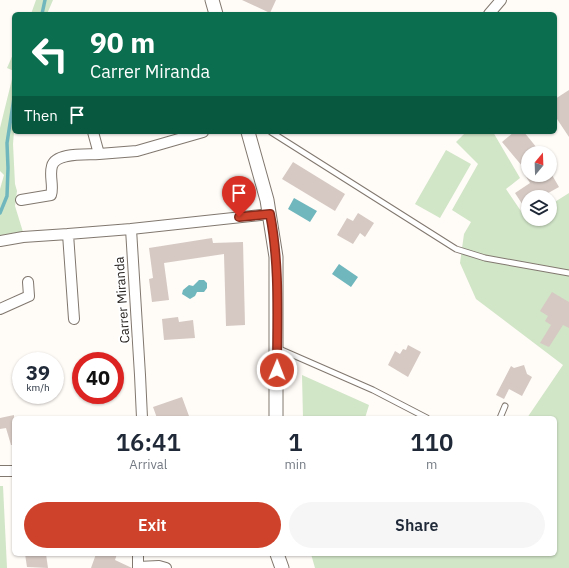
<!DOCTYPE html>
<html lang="en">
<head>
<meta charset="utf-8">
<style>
  :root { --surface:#fff; --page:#f6f6f7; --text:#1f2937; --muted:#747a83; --accent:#ce422b }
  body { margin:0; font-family:"IBM Plex Sans",sans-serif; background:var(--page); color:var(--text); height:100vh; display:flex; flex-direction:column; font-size:15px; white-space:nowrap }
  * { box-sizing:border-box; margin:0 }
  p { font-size:13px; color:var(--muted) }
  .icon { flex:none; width:22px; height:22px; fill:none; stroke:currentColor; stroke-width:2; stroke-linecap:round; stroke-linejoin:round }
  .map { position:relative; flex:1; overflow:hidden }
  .sheet { position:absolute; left:12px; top:416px; width:545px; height:140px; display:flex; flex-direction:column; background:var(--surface); border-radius:6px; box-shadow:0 1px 3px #0004 }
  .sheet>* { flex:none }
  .guide { position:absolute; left:12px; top:12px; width:545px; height:122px; border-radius:6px; box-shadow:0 1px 3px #0004; background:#0b6e4f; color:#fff; overflow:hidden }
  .needle { width:26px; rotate:19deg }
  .fabs { position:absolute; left:521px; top:146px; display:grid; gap:8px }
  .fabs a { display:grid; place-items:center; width:36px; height:36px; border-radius:50%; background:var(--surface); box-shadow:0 1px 3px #0004; font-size:20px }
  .speed { position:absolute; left:12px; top:352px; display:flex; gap:8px; font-size:20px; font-weight:700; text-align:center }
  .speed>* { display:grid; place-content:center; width:52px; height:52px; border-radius:50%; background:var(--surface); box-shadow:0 1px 3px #0004; line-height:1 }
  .speed small { font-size:10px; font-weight:400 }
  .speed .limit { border:6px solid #d22; background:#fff; color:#111 }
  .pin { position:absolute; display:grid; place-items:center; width:34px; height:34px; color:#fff; margin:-41px -17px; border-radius:50% 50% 50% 0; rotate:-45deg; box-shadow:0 0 4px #0007 }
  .pin .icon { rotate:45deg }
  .me { position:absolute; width:44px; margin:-22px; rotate:1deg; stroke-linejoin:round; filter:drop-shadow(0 0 3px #0008) }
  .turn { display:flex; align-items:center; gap:14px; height:84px; padding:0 12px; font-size:18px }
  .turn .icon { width:52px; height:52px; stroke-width:2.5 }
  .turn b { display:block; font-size:28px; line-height:34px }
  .then { display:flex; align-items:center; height:38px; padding:0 12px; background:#0003; gap:8px; font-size:15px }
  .eta { display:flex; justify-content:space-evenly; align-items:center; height:68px; text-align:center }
  .eta b { font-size:24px; font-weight:600; line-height:28px }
  .button { display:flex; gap:8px; margin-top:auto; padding:8px 12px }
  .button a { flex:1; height:46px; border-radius:24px; background:var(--accent); color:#fff; font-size:16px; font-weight:600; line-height:46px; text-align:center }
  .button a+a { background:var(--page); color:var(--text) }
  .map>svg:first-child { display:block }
  .green { fill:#d1e5c7 }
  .water { fill:#70b7bd }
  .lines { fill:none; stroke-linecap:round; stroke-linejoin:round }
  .stream { stroke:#70b7bd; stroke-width:3.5 }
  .building { fill:#d6c9c3 }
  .service-casing { stroke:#81786f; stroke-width:7 }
  .minor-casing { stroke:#81786f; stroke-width:12 }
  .tertiary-casing { stroke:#81786f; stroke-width:15 }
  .service { stroke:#fff; stroke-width:5 }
  .minor { stroke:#fff; stroke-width:10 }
  .tertiary { stroke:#fff; stroke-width:13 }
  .route-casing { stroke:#862b1c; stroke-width:10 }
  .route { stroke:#ce422b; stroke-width:7 }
  .labels { text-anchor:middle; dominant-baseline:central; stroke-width:4; stroke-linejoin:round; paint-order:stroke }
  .street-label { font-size:13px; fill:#272320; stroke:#fff }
</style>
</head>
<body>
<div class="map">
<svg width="569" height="568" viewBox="0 0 569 568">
  <rect width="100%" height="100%" fill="#fffbf7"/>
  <path class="green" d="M 36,0 L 53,0 L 47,14 L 31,14 Z
    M 14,52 L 14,132 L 13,144 L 15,184 L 17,191 L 15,206 L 23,232 L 0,236 L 0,189 L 4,175 L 0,171 L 0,128 L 14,71 L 7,68 Z
    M 466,132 L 493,132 L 520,178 L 506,189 L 527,220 L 550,219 L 550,205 L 569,193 L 569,568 L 315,568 L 311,554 L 555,554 L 555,418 L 527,418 L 563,365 L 476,299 L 460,263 L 464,234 L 471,222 L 452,210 L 478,164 L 456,142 Z
    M 446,150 L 471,164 L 440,218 L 415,204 Z
    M 302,375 L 369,405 L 365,418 L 303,418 Z
    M 0,486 L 3,486 L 7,568 L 0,568 Z"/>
  <path class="water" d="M 294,198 L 317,211 L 310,222 L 288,209 Z
    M 339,264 L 358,277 L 351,287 L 332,274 Z
    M 199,280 L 204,280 L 207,283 L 207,288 L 204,292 L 197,292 L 195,296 L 190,299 L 182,294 L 183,290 L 189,285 L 193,286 Z"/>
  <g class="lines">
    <path class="stream" d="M 42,14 L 45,0
      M 0,213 L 7,196 L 8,168 L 7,143 L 14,98"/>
  </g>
  <path class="building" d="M 242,0 L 276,0 L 270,13 Z
    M 569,90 L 569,137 L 555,116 L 555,99 Z
    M 514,132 L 524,132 L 541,153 L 528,153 L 528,173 L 502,142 Z
    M 293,162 L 345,194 L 335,211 L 282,179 Z
    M 525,175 L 552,175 L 559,187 L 541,197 L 528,197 L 528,213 L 515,193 L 530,183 Z
    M 358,213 L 374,223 L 365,237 L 360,233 L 353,244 L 337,235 L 347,218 L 353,221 Z
    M 212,238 L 213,243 L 243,242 L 245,325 L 226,326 L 224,254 L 164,263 L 169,300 L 152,302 L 149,279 L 153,278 L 149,248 Z
    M 552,292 L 569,302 L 569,328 L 563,325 L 549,347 L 540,343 L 551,325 L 545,321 L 548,316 L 540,311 Z
    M 178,317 L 179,322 L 193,320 L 195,338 L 164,340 L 162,319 Z
    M 408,345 L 421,352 L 408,377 L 388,365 L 395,351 L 400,354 L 403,349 L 406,350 Z
    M 524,365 L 527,374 L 532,377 L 522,396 L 509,389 L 504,399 L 496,395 L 511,366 L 514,368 Z
    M 182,397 L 189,416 L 184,418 L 157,418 L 153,407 Z
    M 14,415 L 14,445 L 11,445 L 6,428 L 0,429 L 0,418 Z
    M 25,554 L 46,554 L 48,568 L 27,567 Z
    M 96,554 L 117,554 L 115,560 L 132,568 L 91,568 Z"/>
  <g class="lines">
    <g class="service-casing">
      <path id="service" d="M 271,132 L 456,249 L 485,258 L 569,273
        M 277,348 L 373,390 L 427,418
        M 500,418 L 505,406"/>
    </g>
    <g class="minor-casing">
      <path id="minor" d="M 489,14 L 501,0
        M 93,132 L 99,154 L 137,151 L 203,132
        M 21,200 L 51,195 C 54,186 49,176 52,166 C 56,152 87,155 99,154
        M 0,241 L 23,237 L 68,234
        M 0,309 L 29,296 L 28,282
        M 74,319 L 68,234 L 131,229
        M 142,418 L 140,375 L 131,229 L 270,214
        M 0,471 L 14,471
        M 138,567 L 159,566 L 166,568
        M 138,568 L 138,554"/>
    </g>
    <g class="tertiary-casing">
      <path id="tertiary" d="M 212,0 L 216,14
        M 248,132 L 267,200 L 276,257 L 276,418
        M 277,554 L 282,568"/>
    </g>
    <use href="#service" class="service"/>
    <use href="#minor" class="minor"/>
    <use href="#tertiary" class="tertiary"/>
  </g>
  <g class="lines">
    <g class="route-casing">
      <path id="route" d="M 239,217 L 270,214 C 280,266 277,318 277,370"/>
    </g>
    <use href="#route" class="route"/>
  </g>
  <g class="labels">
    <g class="street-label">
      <text transform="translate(122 300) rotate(-94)">Carrer Miranda</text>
    </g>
  </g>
</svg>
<div class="fabs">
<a><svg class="needle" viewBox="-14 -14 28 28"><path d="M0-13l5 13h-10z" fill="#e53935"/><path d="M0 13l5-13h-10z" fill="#747a83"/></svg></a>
<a><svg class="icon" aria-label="layers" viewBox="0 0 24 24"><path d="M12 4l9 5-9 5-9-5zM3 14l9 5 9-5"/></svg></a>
</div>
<div class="speed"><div>39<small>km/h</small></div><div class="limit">40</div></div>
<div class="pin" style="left:239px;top:217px;background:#d93025"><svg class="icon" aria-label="arrive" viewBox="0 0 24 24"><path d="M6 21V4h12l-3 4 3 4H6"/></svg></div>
<svg class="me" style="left:277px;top:370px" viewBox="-20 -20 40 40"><circle r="17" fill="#ce422b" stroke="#fff" stroke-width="3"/><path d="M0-11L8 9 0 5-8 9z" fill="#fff"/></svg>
<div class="guide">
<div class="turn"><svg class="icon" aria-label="left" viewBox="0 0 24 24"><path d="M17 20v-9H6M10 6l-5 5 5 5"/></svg><div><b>90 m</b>Carrer Miranda</div></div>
<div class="then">Then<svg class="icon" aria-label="arrive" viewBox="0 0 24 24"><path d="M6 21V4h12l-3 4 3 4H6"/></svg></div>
</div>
<section class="sheet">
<div class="eta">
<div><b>16:41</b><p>Arrival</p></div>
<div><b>1</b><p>min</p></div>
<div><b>110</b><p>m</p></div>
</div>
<div class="button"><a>Exit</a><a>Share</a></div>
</section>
</div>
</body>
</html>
